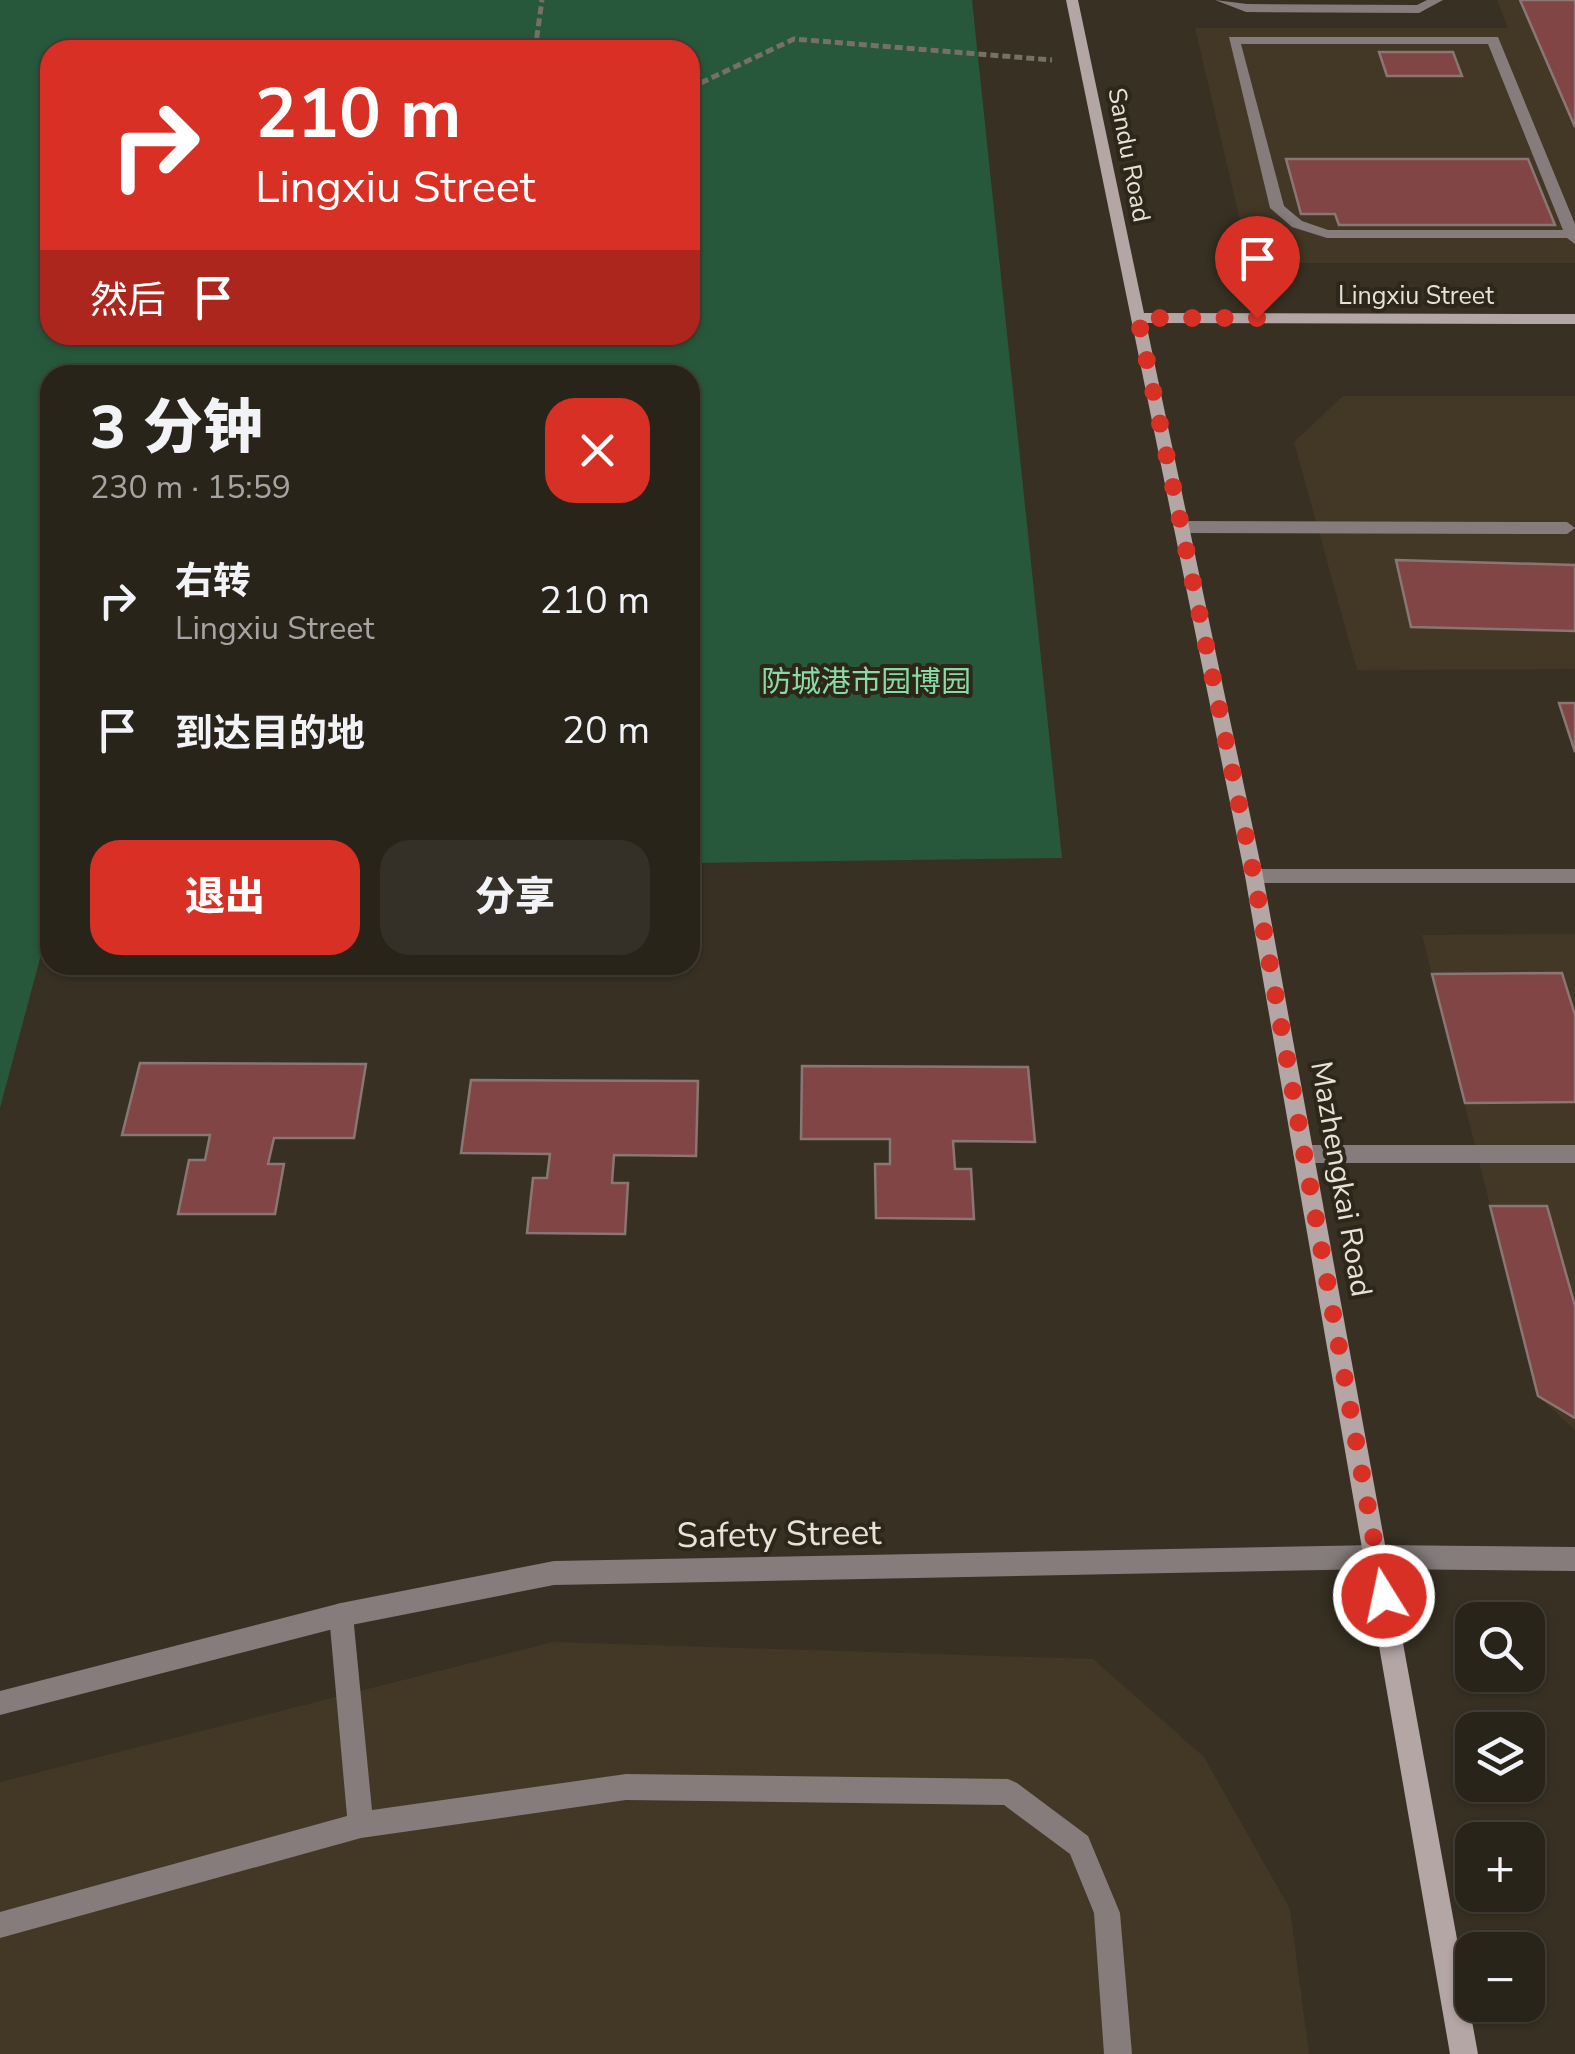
<!DOCTYPE html>
<html lang="zh">
<head>
<meta charset="utf-8">
<style>
  :root { --surface:#29241a; --page:#353027; --text:#f1f3f6; --muted:#a5a4a2; --line:#454139; --accent:#d93025 }
  body { margin:0; font-family:"Nunito Sans","Noto Sans SC",sans-serif; background:var(--page); color:var(--text); height:100vh; display:flex; flex-direction:column; font-size:38px; white-space:nowrap }
  * { box-sizing:border-box; margin:0 }
  p { font-size:32px; color:var(--muted) }
  .icon { flex:none; width:55px; height:55px; fill:none; stroke:currentColor; stroke-width:2; stroke-linecap:round; stroke-linejoin:round }
  .map { position:relative; flex:1; overflow:hidden }
  .drawer { position:absolute; left:40px; top:365px; width:660px; height:610px; display:flex; flex-direction:column; background:var(--surface); border-radius:30px; box-shadow:0 2px 8px #0004,0 0 0 2px var(--line) }
  .drawer>* { flex:none }
  .hud { position:absolute; left:40px; top:40px; width:660px; height:305px; border-radius:30px; box-shadow:0 2px 8px #0004,0 0 0 2px var(--line); background:#d93025; color:#fff; overflow:hidden }
  .buttons { position:absolute; left:1455px; top:1602px; display:grid; gap:20px }
  .buttons a { display:grid; place-items:center; width:90px; height:90px; border-radius:20px; background:var(--surface); box-shadow:0 2px 8px #0004,0 0 0 2px var(--line); font-size:50px }
  .pin { position:absolute; display:grid; place-items:center; width:85px; height:85px; color:#fff; margin:-102px -42px; border-radius:50% 50% 50% 0; rotate:-45deg; box-shadow:0 0 10px #0007 }
  .pin .icon { rotate:45deg }
  .me { position:absolute; width:110px; margin:-55px; rotate:350deg; stroke-linejoin:round; filter:drop-shadow(0 0 8px #0008) }
  .turn { display:flex; align-items:center; gap:35px; height:210px; padding:0 50px; font-size:45px }
  .turn .icon { width:130px; height:130px; stroke-width:2.5 }
  .turn b { display:block; font-size:70px; line-height:85px }
  .then { display:flex; align-items:center; height:95px; padding:0 50px; background:#0003; gap:20px; font-size:38px }
  .round { display:grid; place-items:center; flex:none; width:105px; height:105px; border-radius:30px; background:var(--page) }
  .headline { display:flex; align-items:center; justify-content:space-between; height:170px; padding:0 50px }
  h1 { font-size:60px; font-weight:800; line-height:75px }
  .button { display:flex; gap:20px; margin-top:auto; padding:20px 50px }
  .button a { flex:1; height:115px; border-radius:30px; background:var(--accent); color:#fff; font-size:40px; font-weight:800; line-height:115px; text-align:center }
  .button a+a { background:var(--page); color:var(--text) }
  ul { padding:0; list-style:none }
  li { display:flex; align-items:center; gap:30px; height:130px; padding:0 50px }
  li div { flex:1 }
  li b { display:block; font-size:38px }
  li em { font-style:normal }
  .map>svg:first-child { display:block }
  .built { fill:#433825 }
  .green { fill:#28583b; fill-rule:evenodd }
  .building { fill:#814545; stroke:#8a7675; stroke-width:2.5 }
  .lines { fill:none; stroke-linecap:round; stroke-linejoin:round }
  .path { stroke:#777065; stroke-width:5; stroke-dasharray:8 4; stroke-linecap:butt }
  .lane { fill:#857c7b; fill-rule:evenodd }
  .street { fill:#857c7b; fill-rule:evenodd }
  .secondary { fill:#b4a6a4; fill-rule:evenodd }
  .route { stroke:#d93025; stroke-width:18; stroke-dasharray:0 32.4 }
  .labels { text-anchor:middle; dominant-baseline:central; stroke-width:8; stroke-linejoin:round; paint-order:stroke }
  .far-street-label { font-size:25px; fill:#e6e1d9; stroke:#2d2619 }
  .park-label { font-size:30px; fill:#86dba6; stroke:#2d2619 }
  .street-label { font-size:30px; fill:#e6e1d9; stroke:#2d2619 }
  .near-street-label { font-size:35px; fill:#e6e1d9; stroke:#2d2619 }
</style>
</head>
<body>
<div class="map">
<svg width="1575" height="2054" viewBox="0 0 1575 2054">
  <rect width="100%" height="100%" fill="#373023"/>
  <path class="built" d="M 1497,0 L 1575,0 L 1575,263 L 1250,263 L 1195,28 L 1508,28 Z
    M 1343,396 L 1575,396 L 1575,669 L 1357,670 L 1294,442 Z
    M 1575,934 L 1575,1430 L 1538,1396 L 1422,935 Z
    M 553,1642 L 1093,1659 L 1204,1757 L 1290,1909 L 1309,2054 L 0,2054 L 0,1782 Z"/>
  <path class="green" d="M 0,0 L 972,0 L 1062,858 L 690,863 L 690,375 L 50,375 L 50,921 L 0,1108 ZM 50,50 L 690,50 L 690,335 L 50,335 Z"/>
  <path class="building" d="M 1520,0 L 1575,0 L 1575,127 Z
    M 1379,52 L 1453,52 L 1462,76 L 1387,76 Z
    M 1286,159 L 1528,159 L 1555,225 L 1339,225 L 1335,214 L 1301,214 Z
    M 1396,560 L 1575,565 L 1575,631 L 1411,627 Z
    M 1559,703 L 1575,703 L 1575,752 Z
    M 1562,973 L 1575,1015 L 1575,1102 L 1465,1103 L 1432,974 Z
    M 140,1063 L 366,1064 L 354,1138 L 274,1138 L 268,1164 L 284,1164 L 275,1214 L 178,1214 L 189,1160 L 205,1160 L 210,1135 L 122,1135 Z
    M 802,1066 L 1028,1067 L 1035,1142 L 953,1141 L 955,1169 L 971,1169 L 974,1219 L 876,1218 L 875,1164 L 890,1164 L 890,1139 L 801,1139 Z
    M 471,1080 L 698,1081 L 696,1156 L 614,1155 L 612,1183 L 628,1183 L 625,1234 L 527,1233 L 533,1178 L 547,1178 L 550,1154 L 461,1153 Z
    M 1490,1206 L 1547,1206 L 1575,1306 L 1575,1418 L 1538,1396 Z"/>
  <g class="lines">
    <path class="path" d="M 535,50 L 542,0
      M 690,88 L 794,39 L 1052,60"/>
    <path class="lane" d="M 1215,0 L 1247,4 L 1417,5 L 1427,0 L 1443,0 L 1419,13 L 1246,12 Z
      M 1229,37 L 1498,37 L 1575,224 L 1575,244 L 1567,238 L 1327,238 L 1292,227 L 1270,208 ZM 1241,44 L 1488,44 L 1563,230 L 1328,230 L 1302,221 L 1284,206 Z
      M 1181,521 L 1567,522 L 1575,528 L 1567,534 L 1181,533 L 1173,527 Z
      M 1254,869 L 1575,869 L 1575,883 L 1254,883 L 1245,876 Z
      M 1303,1145 L 1575,1145 L 1575,1163 L 1303,1163 L 1296,1160 L 1293,1154 L 1296,1148 Z
      M 341,1603 L 350,1606 L 353,1615 L 372,1810 L 626,1774 L 1008,1779 L 1017,1783 L 1088,1836 L 1120,1913 L 1132,2054 L 1104,2054 L 1094,1913 L 1070,1854 L 1004,1805 L 626,1800 L 361,1838 L 0,1938 L 0,1912 L 347,1816 L 329,1615 L 332,1606 Z"/>
    <path class="street" d="M 1377,1545 L 1575,1547 L 1575,1571 L 1377,1569 L 554,1585 L 341,1627 L 0,1715 L 0,1691 L 341,1603 L 554,1561 Z"/>
    <path class="secondary" d="M 1066,0 L 1078,0 L 1144,313 L 1575,314 L 1575,324 L 1146,323 L 1263,876 L 1478,2054 L 1450,2054 L 1245,876 Z"/>
  </g>
  <g class="lines">
    <path class="route" d="M 1257,318 L 1138,318 L 1254,876 L 1384,1596"/>
  </g>
  <g class="labels">
    <g class="far-street-label">
      <text transform="translate(1129 155) rotate(79)">Sandu Road</text>
      <text x="1416" y="296">Lingxiu Street</text>
    </g>
    <g class="park-label">
      <text x="866" y="682">防城港市园博园</text>
    </g>
    <g class="street-label">
      <text transform="translate(1341 1179) rotate(80)">Mazhengkai Road</text>
    </g>
    <g class="near-street-label">
      <text transform="translate(779 1534) rotate(-1)">Safety Street</text>
    </g>
  </g>
</svg>
<div class="buttons">
<a><svg class="icon" aria-label="search" viewBox="0 0 24 24"><circle cx="10" cy="10" r="6"/><path d="M15 15l6 6"/></svg></a>
<a><svg class="icon" aria-label="layers" viewBox="0 0 24 24"><path d="M12 4l9 5-9 5-9-5zM3 14l9 5 9-5"/></svg></a>
<a>+</a>
<a>−</a>
</div>
<div class="pin" style="left:1257px;top:318px;background:#d93025"><svg class="icon" aria-label="arrive" viewBox="0 0 24 24"><path d="M6 21V4h12l-3 4 3 4H6"/></svg></div>
<svg class="me" style="left:1384px;top:1596px" viewBox="-20 -20 40 40"><circle r="17" fill="#d93025" stroke="#fff" stroke-width="3"/><path d="M0-11L8 9 0 5-8 9z" fill="#fff"/></svg>
<div class="hud">
<div class="turn"><svg class="icon" aria-label="right" viewBox="0 0 24 24"><path d="M7 20v-9h11M14 6l5 5-5 5"/></svg><div><b>210 m</b>Lingxiu Street</div></div>
<div class="then">然后<svg class="icon" aria-label="arrive" viewBox="0 0 24 24"><path d="M6 21V4h12l-3 4 3 4H6"/></svg></div>
</div>
<section class="drawer">
<div class="headline"><div><h1>3 分钟</h1><p>230 m · 15:59</p></div><a class="round" style="background:#d93025;color:#fff"><svg class="icon" aria-label="close" viewBox="0 0 24 24"><path d="M6 6l12 12M18 6L6 18"/></svg></a></div>
<ul>
<li><svg class="icon" aria-label="right" viewBox="0 0 24 24"><path d="M7 20v-9h11M14 6l5 5-5 5"/></svg><div><b>右转</b><p>Lingxiu Street</p></div><em>210 m</em></li>
<li><svg class="icon" aria-label="arrive" viewBox="0 0 24 24"><path d="M6 21V4h12l-3 4 3 4H6"/></svg><div><b>到达目的地</b></div><em>20 m</em></li>
</ul>
<div class="button"><a>退出</a><a>分享</a></div>
</section>
</div>
</body>
</html>
